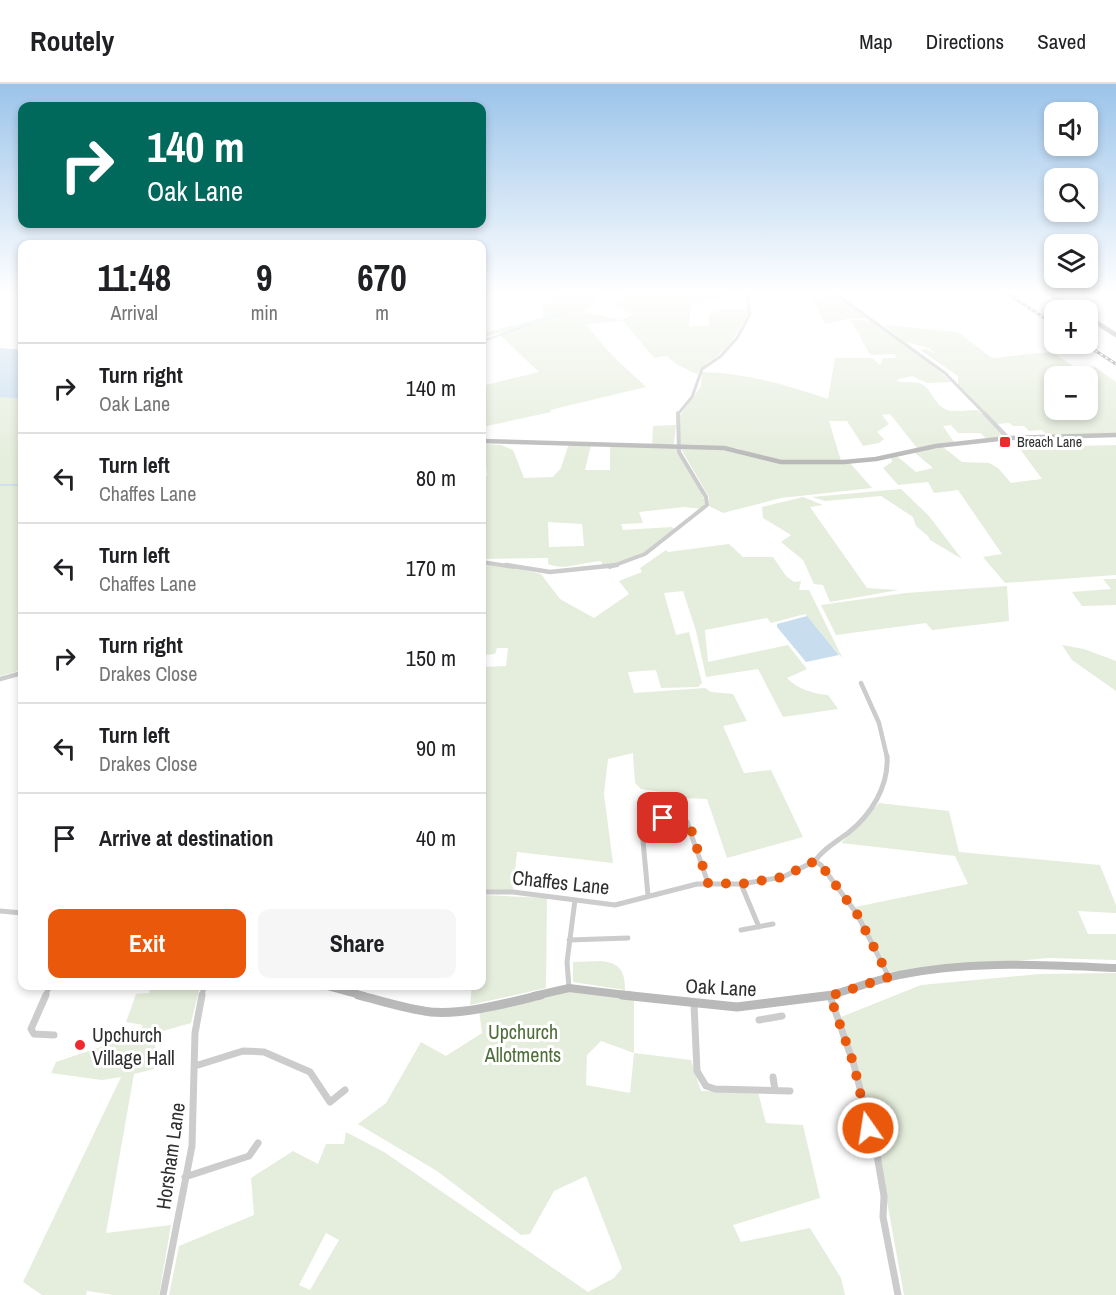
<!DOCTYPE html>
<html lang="en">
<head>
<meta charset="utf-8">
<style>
  :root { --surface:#fff; --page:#f6f6f6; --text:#202124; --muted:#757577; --line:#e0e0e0; --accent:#ea580c }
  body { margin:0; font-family:"Archivo Narrow",sans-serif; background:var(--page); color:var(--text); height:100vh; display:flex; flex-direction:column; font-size:22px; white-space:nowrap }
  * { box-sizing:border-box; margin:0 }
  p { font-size:20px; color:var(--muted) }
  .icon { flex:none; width:33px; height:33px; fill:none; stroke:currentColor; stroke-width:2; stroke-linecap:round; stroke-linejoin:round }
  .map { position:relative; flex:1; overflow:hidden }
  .sheet { position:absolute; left:18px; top:156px; width:468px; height:750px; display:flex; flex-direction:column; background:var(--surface); border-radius:12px; box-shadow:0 3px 9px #0003 }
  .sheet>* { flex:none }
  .hud { position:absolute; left:18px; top:18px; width:468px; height:126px; border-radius:12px; box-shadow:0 3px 9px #0003; background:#00695c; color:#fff; overflow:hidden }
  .controls { position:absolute; left:1044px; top:18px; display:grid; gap:12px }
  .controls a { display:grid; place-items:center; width:54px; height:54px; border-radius:12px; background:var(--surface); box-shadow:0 3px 9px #0003; font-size:30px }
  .pin { position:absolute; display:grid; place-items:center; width:51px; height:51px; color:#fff; margin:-26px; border-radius:12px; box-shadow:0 3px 9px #0006 }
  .me { position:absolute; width:66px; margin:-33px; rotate:347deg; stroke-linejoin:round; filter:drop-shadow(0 0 4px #0008) }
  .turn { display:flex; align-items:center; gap:21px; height:126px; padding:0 30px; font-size:27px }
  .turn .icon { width:78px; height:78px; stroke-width:2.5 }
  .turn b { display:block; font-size:42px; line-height:51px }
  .eta { display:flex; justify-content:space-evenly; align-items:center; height:102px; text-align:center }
  .eta b { font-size:36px; font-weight:700; line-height:42px }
  .cta { display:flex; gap:12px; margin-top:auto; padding:12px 30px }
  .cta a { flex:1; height:69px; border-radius:12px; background:var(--accent); color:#fff; font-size:24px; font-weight:700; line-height:69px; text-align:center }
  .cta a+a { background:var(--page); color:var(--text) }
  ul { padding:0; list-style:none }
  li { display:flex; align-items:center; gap:18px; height:90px; padding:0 30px; border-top:2px solid var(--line) }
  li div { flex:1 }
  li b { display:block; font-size:22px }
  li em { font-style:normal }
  header { display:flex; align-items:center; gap:36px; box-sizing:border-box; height:84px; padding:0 30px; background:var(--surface); border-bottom:2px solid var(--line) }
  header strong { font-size:28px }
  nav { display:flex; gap:33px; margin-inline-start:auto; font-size:21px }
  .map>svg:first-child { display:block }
  .green { fill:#e5eddc; fill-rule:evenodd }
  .water { fill:#c8ddee }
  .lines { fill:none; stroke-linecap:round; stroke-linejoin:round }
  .stream { stroke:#c8ddee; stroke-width:1.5 }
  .street-far4 { stroke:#ccc; stroke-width:3 }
  .street-far3 { stroke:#ccc; stroke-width:4 }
  .street-far2 { stroke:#ccc; stroke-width:4.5 }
  .street-far1 { stroke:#ccc; stroke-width:5 }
  .street { stroke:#ccc; stroke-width:7 }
  .secondary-far2 { stroke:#b9b9b9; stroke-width:4.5 }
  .secondary-far1 { stroke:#b9b9b9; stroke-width:8 }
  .secondary { stroke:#b9b9b9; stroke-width:9 }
  .primary { stroke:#a7a7a7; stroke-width:4.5 }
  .rail-casing { stroke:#848484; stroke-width:3 }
  .rail { stroke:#fff; stroke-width:1.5; stroke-dasharray:3; stroke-linecap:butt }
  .route { stroke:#ea580c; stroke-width:10; stroke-dasharray:0 18 }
  .poi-dot { fill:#ef292d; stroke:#fff; stroke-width:2 }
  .labels { text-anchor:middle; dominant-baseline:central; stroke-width:6; stroke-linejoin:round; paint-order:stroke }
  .far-poi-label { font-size:14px; fill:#2f2f2f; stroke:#fff; text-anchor:start }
  .near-street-label { font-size:20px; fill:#2f2f2f; stroke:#fff }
  .near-park-label { font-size:20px; fill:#4f6e3a; stroke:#fff }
  .near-poi-label { font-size:20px; fill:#2f2f2f; stroke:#fff; text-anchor:start }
</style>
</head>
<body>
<header>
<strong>Routely</strong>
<nav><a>Map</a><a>Directions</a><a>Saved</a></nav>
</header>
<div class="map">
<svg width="1116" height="1211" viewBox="0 0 1116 1211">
  <rect width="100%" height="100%" fill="#fff"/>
  <path class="green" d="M 562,208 L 590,208 L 584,214 L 591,208 L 602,208 L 583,228 L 620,236 L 634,230 L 613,222 L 627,208 L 715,208 L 732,212 L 691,220 L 689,242 L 709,242 L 709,230 L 720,226 L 749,226 L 749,229 C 740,241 736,253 725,265 C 716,274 704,279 697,290 L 676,280 L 667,272 L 654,274 L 623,237 L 587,240 C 604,266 624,282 646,303 L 550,326 L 551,328 L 482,343 L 482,302 L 539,288 L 501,252 L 482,259 L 507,246 L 482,254 L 482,250 L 544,233 L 542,224 Z
    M 838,212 L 867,235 L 851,234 L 825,240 L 812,214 Z
    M 851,236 C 858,236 867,236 874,238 C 884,241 944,289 951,298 L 927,299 L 912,292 L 896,296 C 904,300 911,297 919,299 C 931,302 933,319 945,325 C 952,329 969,326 978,326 L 1005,353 L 989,357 L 980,349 L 958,349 L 951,341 L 943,342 L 954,358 L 917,364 L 890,330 L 882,331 L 889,340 L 877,348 L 884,355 L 879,359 L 863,362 L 847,337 L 829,337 L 841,377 L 772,376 L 736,364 L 680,361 L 679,333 L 701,302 L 702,288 C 745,289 787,301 828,315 L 835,274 L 872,274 L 880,281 L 883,274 L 897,274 L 894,270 L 870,271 Z
    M 884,241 L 958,248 L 992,274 L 1052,268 L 1078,285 L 1095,283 L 1116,298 L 1116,349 L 1048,352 L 1042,346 L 1029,347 L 1024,342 L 1013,342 L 1009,339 L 995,340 L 958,300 L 958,292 L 920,266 L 927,265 L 935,270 L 929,264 L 905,258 ZM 1054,292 L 1088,292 L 1088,326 L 1054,326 Z
    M 0,301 L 22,308 L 22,586 L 0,592 Z
    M 676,341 L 674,360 L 652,362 L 653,342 Z
    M 569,359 L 591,361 L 585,386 L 610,386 L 610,362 L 676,364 C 684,380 702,403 705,419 L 702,425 L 684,423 L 639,428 L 643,439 L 621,440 L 623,446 L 672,443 L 674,445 C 648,469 638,475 603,482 L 601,477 C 583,478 564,487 548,480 L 548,474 L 482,475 L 482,393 L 487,392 L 484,360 L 501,361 L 513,366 L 524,394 L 553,393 L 561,384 ZM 548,438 L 582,440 L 584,462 L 549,463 Z
    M 1116,361 L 1116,491 L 1005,499 L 983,473 L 1002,470 L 958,406 L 934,409 L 928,398 L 898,401 L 883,384 L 892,378 L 891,373 L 898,373 L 916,388 L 933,384 L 914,368 L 943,363 L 962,378 L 989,379 L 998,384 L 1011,399 L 1042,395 L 1020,365 L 1078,365 L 1078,362 Z
    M 681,365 L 719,365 L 775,379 L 850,379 L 872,404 L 781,414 L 723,429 L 709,422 L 709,413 Z
    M 901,405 L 929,432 L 962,475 L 930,456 L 928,452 L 916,442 L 913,433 L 881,412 L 825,417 L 812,413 Z
    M 803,413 L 823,421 L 810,423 L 867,504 L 899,506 L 830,518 L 823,501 L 814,500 L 803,476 L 781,458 L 791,451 L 763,434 L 762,423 Z
    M 729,460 L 743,473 L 773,473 L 786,492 L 794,498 L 801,497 L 799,506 L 809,506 L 843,575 L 805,530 L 771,539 L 767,534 L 705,546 L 708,578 L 788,561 L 807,585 L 787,594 C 797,605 814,610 828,611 L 838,625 L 783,633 L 758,585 L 706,593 L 696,547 L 683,507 L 664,509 L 676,551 L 689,548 L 702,599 L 698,603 L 661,604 L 656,586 L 628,588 L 634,609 L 705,604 L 711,608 L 733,610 L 747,637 L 723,642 L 744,689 L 771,686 L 803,753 L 727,774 L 707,715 L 662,713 L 661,708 L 641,705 L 635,699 L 633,669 L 608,675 L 604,710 L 613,779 L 517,768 L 513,806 L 482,806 L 482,583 L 506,582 L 508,564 L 497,564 L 495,570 L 482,571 L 482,480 L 512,483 L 541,490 L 560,515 L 594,534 L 629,510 L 619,497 L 642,488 L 640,484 L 666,466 L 668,468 Z
    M 1103,495 L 1116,495 L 1116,521 L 1082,522 L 1072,508 L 1111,505 Z
    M 1007,502 L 1009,537 L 932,546 L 926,539 L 836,551 L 821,521 L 906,509 Z
    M 1062,561 L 1084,565 L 1116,577 L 1116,607 L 1072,576 Z
    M 879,719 L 949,727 L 959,768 L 1100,781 L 1116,821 L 1116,829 L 1078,827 L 1088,850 L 1116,850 L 1116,876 L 1049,874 L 890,888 L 855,823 L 968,800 L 955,772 L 841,759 Z
    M 482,811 L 547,814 L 546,904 L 470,921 L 472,902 L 482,902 Z
    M 601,877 C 620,879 625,887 625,906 L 573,898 L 573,878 Z
    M 1116,889 L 1116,1211 L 904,1211 L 878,1068 L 858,983 L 841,933 L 921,901 L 1041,890 Z
    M 151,902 L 200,902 L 191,939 L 156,949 L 154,985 L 134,990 L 106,1149 L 171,1141 L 159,1211 L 114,1211 L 87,1207 L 86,1211 L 42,1211 L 23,1198 L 121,993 L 102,996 L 51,989 L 56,978 L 139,950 L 143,941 L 126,938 L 136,910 L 149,909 Z
    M 567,907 L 634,914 L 634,969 L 691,976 L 701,1007 L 758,1008 L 766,1039 L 803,1041 L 820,1114 L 733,1141 L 741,1158 L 810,1144 L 841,1194 L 845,1211 L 169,1211 L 179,1162 L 254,1131 L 251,1094 L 293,1067 L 318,1080 L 326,1060 L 344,1060 L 346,1048 L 384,1068 L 588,1208 L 614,1194 L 622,1184 L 586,1092 L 554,1107 L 530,1150 L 521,1151 L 437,1087 L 358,1040 L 386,1019 L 421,958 L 446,972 L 482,949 L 479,926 ZM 601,957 L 634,969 L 630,1009 L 586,1001 L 587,971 ZM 326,1149 L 339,1156 L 310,1206 L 299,1201 Z"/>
  <path class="water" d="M 0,264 L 22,266 L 22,315 L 0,313 Z
    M 807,532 L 839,571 L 806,578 L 777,543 L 777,540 Z"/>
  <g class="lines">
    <path class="stream" d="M 482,257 L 563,229 L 590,208
      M 0,401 L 22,401"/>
    <path class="street-far4" d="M 833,208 L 945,289 L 985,330
      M 678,330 L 692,313 L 702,285 L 721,272 L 737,254 L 750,230 L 746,208"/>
    <path class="street-far3" d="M 984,329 L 1008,354
      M 482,478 L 514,483
      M 610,483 L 645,470 L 707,421 L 706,413 L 679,368 L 678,329"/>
    <path class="street-far2" d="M 506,481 L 550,488 L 617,481
      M 0,595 L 22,589
      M 861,599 L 879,639 L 887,673"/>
    <path class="street-far1" d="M 815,777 C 823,765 836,758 848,749 C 871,731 889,702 887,672
      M 741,800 L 759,843
      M 482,808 L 513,808 L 615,821 L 697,800 L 741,800 L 783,793 L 815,777 L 821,781 L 857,830 L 889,893
      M 648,811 L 642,746 L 645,737 C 659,732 674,730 687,738 L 708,799
      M 0,827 L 22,829
      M 741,846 L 773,840
      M 569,856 L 628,854
      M 569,904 L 567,878 L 575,816
      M 45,912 L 50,902
      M 202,912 L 204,902"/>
    <path class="street" d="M 46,911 L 31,945 L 34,950 L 54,951
      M 830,912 L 854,981 L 877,1071 L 884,1112 L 883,1133 L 898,1211
      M 694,920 L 697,987 L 706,1002 L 715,1005 L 790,1007
      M 759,936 L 782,932
      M 195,982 L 243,967 L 264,968 L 310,988 L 330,1018 L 345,1006
      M 773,993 L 775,1006
      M 185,1093 L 249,1072 L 258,1059
      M 163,1211 L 192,1062 L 195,949 L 202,911"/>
    <path class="secondary-far2" d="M 482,357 L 724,364 L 781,378 L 844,378 L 876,375 L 936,362 L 1008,354 L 1116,351"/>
    <path class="secondary-far1" d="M 327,902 L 364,912
      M 534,912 L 569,904 L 634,912
      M 828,912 C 852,905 875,896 899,891 C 971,876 1043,881 1116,884"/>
    <path class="secondary" d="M 358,911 C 382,917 406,925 431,928 C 464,931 508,919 541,911
      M 622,911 L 737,923 L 833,911"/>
    <path class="primary" d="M 1047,208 L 1077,226
      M 1088,233 L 1116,251"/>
    <g class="rail-casing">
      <path id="rail" d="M 1005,208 L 1054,240
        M 1085,260 L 1116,280"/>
    </g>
    <use href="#rail" class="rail"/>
  </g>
  <linearGradient id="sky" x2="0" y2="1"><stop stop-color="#9bc4ea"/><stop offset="0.55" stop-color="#fff"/><stop offset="1" stop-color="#fff" stop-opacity="0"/></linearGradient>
  <rect width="1116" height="378" fill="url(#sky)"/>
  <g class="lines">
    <path class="route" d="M 663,734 L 679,733 L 690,742 L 708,799 L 741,800 L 783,793 L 815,777 L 821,781 L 857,830 L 889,893 L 830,912 L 854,981 L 868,1044"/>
  </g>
  <g class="poi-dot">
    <rect x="999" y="352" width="12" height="12" rx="3"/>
    <circle cx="80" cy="961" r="6"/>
  </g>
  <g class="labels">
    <g class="far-poi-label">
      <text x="1017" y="358">Breach Lane</text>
    </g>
    <g class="near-street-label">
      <text transform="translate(561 798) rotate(6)">Chaffes Lane</text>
      <text transform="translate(721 903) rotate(3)">Oak Lane</text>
      <text transform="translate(170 1072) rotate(-82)">Horsham Lane</text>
    </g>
    <g class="near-park-label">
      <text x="523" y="947">Upchurch<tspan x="523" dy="23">Allotments</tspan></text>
    </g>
    <g class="near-poi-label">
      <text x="92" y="950">Upchurch<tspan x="92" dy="23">Village Hall</tspan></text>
    </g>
  </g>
</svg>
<div class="controls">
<a><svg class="icon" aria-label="sound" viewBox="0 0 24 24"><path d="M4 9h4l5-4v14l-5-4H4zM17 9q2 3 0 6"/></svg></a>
<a><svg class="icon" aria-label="search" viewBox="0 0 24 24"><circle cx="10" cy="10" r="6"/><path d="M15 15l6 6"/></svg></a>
<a><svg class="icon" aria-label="layers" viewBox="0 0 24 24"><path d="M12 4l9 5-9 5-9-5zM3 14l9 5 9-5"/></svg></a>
<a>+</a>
<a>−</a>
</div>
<div class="pin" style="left:663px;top:734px;background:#d93025"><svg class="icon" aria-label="arrive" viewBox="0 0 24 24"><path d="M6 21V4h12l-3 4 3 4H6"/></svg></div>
<svg class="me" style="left:868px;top:1044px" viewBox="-20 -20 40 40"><circle r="17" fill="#ea580c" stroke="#fff" stroke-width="3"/><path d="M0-11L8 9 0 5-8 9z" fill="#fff"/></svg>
<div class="hud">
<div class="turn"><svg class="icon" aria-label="right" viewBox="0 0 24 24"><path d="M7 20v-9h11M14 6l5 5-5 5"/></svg><div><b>140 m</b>Oak Lane</div></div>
</div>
<section class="sheet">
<div class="eta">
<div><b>11:48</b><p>Arrival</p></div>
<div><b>9</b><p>min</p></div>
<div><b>670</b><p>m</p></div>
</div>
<ul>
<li><svg class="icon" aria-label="right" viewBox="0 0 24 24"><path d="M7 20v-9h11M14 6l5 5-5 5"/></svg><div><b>Turn right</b><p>Oak Lane</p></div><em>140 m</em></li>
<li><svg class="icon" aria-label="left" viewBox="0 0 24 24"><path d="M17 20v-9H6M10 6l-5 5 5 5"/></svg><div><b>Turn left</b><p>Chaffes Lane</p></div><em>80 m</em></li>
<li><svg class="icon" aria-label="left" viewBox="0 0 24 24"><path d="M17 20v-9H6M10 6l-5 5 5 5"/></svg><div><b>Turn left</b><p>Chaffes Lane</p></div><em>170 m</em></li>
<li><svg class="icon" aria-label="right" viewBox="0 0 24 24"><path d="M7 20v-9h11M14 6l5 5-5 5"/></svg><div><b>Turn right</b><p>Drakes Close</p></div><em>150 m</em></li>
<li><svg class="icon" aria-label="left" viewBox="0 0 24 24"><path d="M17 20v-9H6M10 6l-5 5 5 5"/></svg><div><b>Turn left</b><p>Drakes Close</p></div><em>90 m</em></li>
<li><svg class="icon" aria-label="arrive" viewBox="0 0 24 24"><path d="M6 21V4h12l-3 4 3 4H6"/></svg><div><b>Arrive at destination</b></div><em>40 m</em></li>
</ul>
<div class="cta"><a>Exit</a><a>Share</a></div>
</section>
</div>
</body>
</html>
